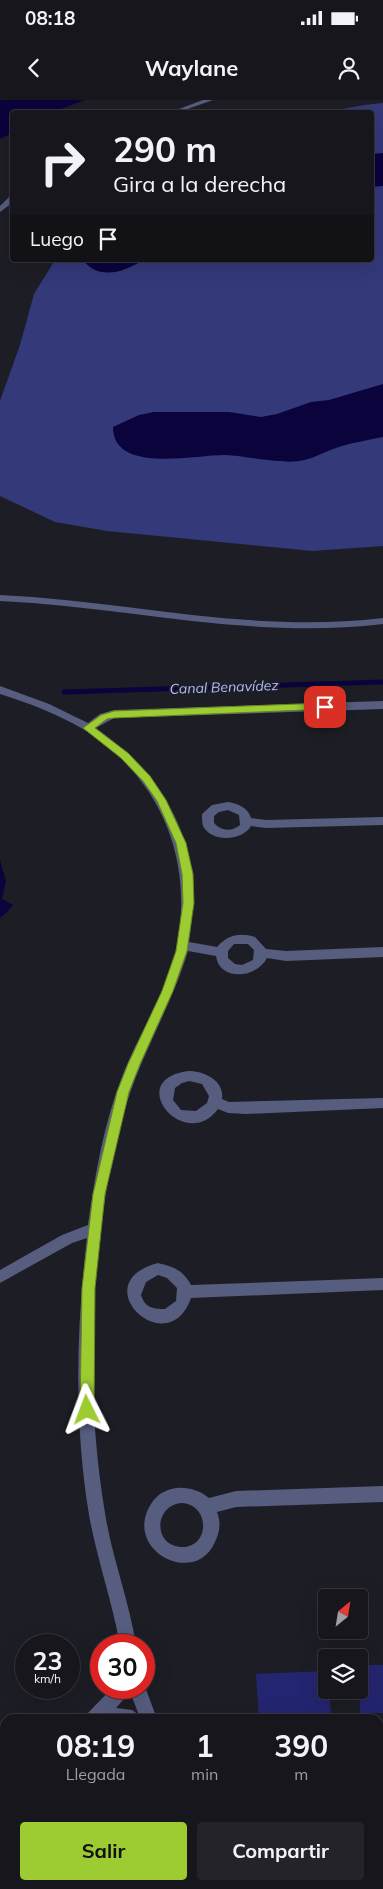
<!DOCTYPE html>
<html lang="es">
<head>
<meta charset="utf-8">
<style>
  :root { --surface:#16161c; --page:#232329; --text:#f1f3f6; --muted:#9e9fa3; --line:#35353b; --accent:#9ccb32 }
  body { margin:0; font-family:Mulish,sans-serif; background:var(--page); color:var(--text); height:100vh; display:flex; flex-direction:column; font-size:19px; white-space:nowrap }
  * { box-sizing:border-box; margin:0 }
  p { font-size:16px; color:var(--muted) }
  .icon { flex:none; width:28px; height:28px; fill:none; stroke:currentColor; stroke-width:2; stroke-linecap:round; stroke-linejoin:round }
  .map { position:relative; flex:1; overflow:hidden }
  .details { position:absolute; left:0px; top:1614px; width:384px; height:176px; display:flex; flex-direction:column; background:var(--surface); border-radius:15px 15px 0 0; box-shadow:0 5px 20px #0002,0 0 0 1px var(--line) }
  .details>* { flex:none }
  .guide { position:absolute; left:10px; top:10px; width:364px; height:152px; border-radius:5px; box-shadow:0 5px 20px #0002,0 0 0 1px var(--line); background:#16161c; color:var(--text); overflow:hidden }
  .needle { width:32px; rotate:30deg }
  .tools { position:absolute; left:318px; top:1489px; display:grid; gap:10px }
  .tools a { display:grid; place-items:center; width:50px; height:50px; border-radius:5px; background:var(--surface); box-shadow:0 5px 20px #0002,0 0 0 1px var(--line); font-size:25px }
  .speed { position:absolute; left:15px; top:1534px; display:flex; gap:10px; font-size:25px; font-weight:700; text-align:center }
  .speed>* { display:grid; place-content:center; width:65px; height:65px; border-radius:50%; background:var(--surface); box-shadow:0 5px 20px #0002,0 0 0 1px var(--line); line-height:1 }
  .speed small { font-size:12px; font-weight:400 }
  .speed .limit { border:8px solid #d22; background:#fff; color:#111 }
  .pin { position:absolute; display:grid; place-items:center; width:42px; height:42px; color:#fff; margin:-21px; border-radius:10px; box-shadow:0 2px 8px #0006 }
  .me { position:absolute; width:55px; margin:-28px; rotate:357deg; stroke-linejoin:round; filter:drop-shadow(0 0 4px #0008) }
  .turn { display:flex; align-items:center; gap:18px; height:105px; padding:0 20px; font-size:22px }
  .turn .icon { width:65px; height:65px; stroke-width:2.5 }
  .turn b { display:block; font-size:35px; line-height:42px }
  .then { display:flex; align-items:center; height:48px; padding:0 20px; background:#0003; gap:10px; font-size:19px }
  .eta { display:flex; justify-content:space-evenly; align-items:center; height:85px; text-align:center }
  .eta b { font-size:30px; font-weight:700; line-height:35px }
  .primary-button { display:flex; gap:10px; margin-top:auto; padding:10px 20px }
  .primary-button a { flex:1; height:58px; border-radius:5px; background:var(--accent); color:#111; font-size:20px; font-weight:700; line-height:58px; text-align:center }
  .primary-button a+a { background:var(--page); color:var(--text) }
  .status { display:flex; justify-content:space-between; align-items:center; height:35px; padding:0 25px; background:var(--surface); direction:ltr }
  .status svg { height:14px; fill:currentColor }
  header { display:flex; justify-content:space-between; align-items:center; height:65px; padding:0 20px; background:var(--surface); font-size:22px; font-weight:700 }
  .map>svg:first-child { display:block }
  .green { fill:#333979 }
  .water { fill:#0a033c }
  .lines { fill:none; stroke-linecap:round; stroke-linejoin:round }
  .stream { stroke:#0a033c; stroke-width:5 }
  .building { fill:#242570 }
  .path { stroke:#76777d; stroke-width:4; stroke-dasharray:5 3; stroke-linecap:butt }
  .minor { fill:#565d7f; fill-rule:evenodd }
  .route { fill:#9ccb32; stroke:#658420 }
  .labels { text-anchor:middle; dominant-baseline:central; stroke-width:4; stroke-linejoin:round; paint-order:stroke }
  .water-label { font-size:14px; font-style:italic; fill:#b1beff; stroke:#1d1e25 }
</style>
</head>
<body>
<div class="status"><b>08:18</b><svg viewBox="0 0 49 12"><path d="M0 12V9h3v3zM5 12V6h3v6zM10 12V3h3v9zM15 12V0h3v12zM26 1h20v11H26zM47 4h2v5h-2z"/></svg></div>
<header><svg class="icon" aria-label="back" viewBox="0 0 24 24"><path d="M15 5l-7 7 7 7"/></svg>Waylane<svg class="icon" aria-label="person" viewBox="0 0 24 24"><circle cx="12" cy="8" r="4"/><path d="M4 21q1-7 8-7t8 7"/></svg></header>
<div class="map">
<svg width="383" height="1789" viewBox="0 0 383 1789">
  <rect width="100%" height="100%" fill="#1d1e25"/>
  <path class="green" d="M 383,3 L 383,446 L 312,451 L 107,431 L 55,422 L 0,396 L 0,301 L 20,245 L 34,194 L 55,160 L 371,160 L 371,12 L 327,12 L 364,5 Z"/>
  <path class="water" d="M 0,0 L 85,0 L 53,12 L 12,12 L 12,33 L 0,39 Z
    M 383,53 L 383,86 L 371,87 L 371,54 Z
    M 84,160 L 144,160 C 129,168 113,177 95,170 C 90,167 86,165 84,160 Z
    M 383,284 L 383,337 C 369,340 355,342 342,346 C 327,350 314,359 299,361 C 281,364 246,356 226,355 C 197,354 113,375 113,327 L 139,315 L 154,312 L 229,312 L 261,317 L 277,314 L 311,302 L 329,300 Z
    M 0,760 L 6,781 L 2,799 L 13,805 L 6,813 L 0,818 Z"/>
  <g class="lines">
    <path class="stream" d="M 64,592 L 383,582"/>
  </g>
  <path class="building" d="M 359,1565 L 383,1565 L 383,1613 L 360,1613 Z
    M 326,1571 L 326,1590 L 329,1590 L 331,1615 L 259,1619 L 256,1574 Z"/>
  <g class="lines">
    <path class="path" d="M 0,1734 L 5,1733
      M 205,1785 L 209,1789"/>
    <path class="minor" d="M 203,0 L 213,0 L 179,12 L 171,12 Z
      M 9,97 L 12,97 L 12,103 L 0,112 L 0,106 Z
      M 0,495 C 130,501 251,534 383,518 L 383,524 C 251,540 130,507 0,501 Z
      M 0,586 L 49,604 L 88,623 L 100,614 L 114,610 L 383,601 L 383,609 L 114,618 L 96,628 C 172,683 204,748 189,842 L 217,847 C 227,835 240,832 255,837 L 266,849 L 286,851 L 383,847 L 383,857 L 286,861 L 267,858 C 256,879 219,881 216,856 L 188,851 C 171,908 138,959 123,1016 C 89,1140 84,1287 105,1413 C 112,1458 129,1500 136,1545 L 120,1545 C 112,1501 97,1459 89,1415 C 74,1323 76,1230 87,1138 L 72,1143 L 0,1183 L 0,1170 L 62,1135 L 88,1125 C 95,1074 104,1022 123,974 C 139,933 166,894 176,850 C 195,761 161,677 83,629 C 57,614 29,603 0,594 ZM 234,844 L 248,844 L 254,850 L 253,860 L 242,865 L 235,864 L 228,858 L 228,851 Z
      M 228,702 C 238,704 248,707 251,718 L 266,720 L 383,717 L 383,725 L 266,728 L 251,726 C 242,741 212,743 203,726 C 202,722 202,718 202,714 L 212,705 ZM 228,710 L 239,715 L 240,725 C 232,732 221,731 214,723 L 214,716 L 219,712 Z
      M 189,971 C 204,971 225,981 222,999 L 229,1002 L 383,998 L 383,1008 L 246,1014 L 228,1013 L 218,1009 C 185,1054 122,979 189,971 ZM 189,981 L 202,984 L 209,996 L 207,1003 L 196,1011 L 181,1010 L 173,1000 L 175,988 L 182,983 Z
      M 158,1163 C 174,1167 183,1170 191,1185 L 383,1178 L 383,1190 L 191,1198 C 168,1264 82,1183 158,1163 ZM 158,1175 L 167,1178 L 177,1188 L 176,1201 L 165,1209 C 153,1209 145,1208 141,1195 L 146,1182 Z
      M 383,1386 L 383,1402 L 236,1407 L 217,1412 C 221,1423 220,1431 215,1442 C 195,1488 122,1450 151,1404 C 164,1383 192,1384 209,1398 L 236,1391 ZM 182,1403 C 211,1405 210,1449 180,1447 C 153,1445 154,1405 182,1403 Z
      M 144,1584 L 157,1619 L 86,1619 L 88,1613 L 112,1588 L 144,1588 ZM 130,1592 L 139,1615 L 132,1610 L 116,1608 Z
      M 383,1650 L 383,1668 L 379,1669 L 379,1651 Z
      M 5,1660 L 5,1678 L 0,1679 L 0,1661 Z
      M 5,1700 L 5,1718 L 0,1719 L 0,1701 Z
      M 234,1785 L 254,1785 L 256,1789 L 236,1789 Z"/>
  </g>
  <path class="route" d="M 325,603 L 330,607 L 329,609 L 114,618 L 107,619 L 95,628 L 128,653 L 150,676 L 166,700 L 186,743 L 193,774 L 194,803 L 187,851 L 173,891 L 140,964 L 129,992 L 105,1094 L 95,1188 L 94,1310 L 92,1315 L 87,1317 L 82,1315 L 80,1310 L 82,1188 L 93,1094 L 117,992 L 128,964 L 162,891 L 176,851 L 183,803 L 182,774 L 176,743 L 157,701 L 143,681 L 121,658 L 83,628 L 101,615 L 114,611 Z"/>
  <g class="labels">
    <g class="water-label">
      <text transform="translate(224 587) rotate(-2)">Canal Benavídez</text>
    </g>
  </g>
</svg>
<div class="tools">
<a><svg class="needle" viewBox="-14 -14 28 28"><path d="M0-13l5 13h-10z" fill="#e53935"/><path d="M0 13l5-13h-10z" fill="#9e9fa3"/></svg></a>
<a><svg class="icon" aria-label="layers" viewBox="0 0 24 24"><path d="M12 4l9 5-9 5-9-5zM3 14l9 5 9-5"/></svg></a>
</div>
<div class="speed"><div>23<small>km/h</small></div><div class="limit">30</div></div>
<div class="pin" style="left:325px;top:607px;background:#d93025"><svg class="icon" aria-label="arrive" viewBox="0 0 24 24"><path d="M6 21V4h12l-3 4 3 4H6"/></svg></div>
<svg class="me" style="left:87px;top:1310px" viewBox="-20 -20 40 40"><path d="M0-17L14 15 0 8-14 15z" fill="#9ccb32" stroke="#fff" stroke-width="4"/></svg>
<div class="guide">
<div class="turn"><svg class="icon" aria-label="right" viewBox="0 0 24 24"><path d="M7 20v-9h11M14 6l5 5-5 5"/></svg><div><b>290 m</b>Gira a la derecha</div></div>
<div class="then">Luego<svg class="icon" aria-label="arrive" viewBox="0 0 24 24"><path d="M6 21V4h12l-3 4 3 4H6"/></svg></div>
</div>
<section class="details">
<div class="eta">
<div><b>08:19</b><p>Llegada</p></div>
<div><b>1</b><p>min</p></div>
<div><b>390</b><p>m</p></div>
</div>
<div class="primary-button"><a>Salir</a><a>Compartir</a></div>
</section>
</div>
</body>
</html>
